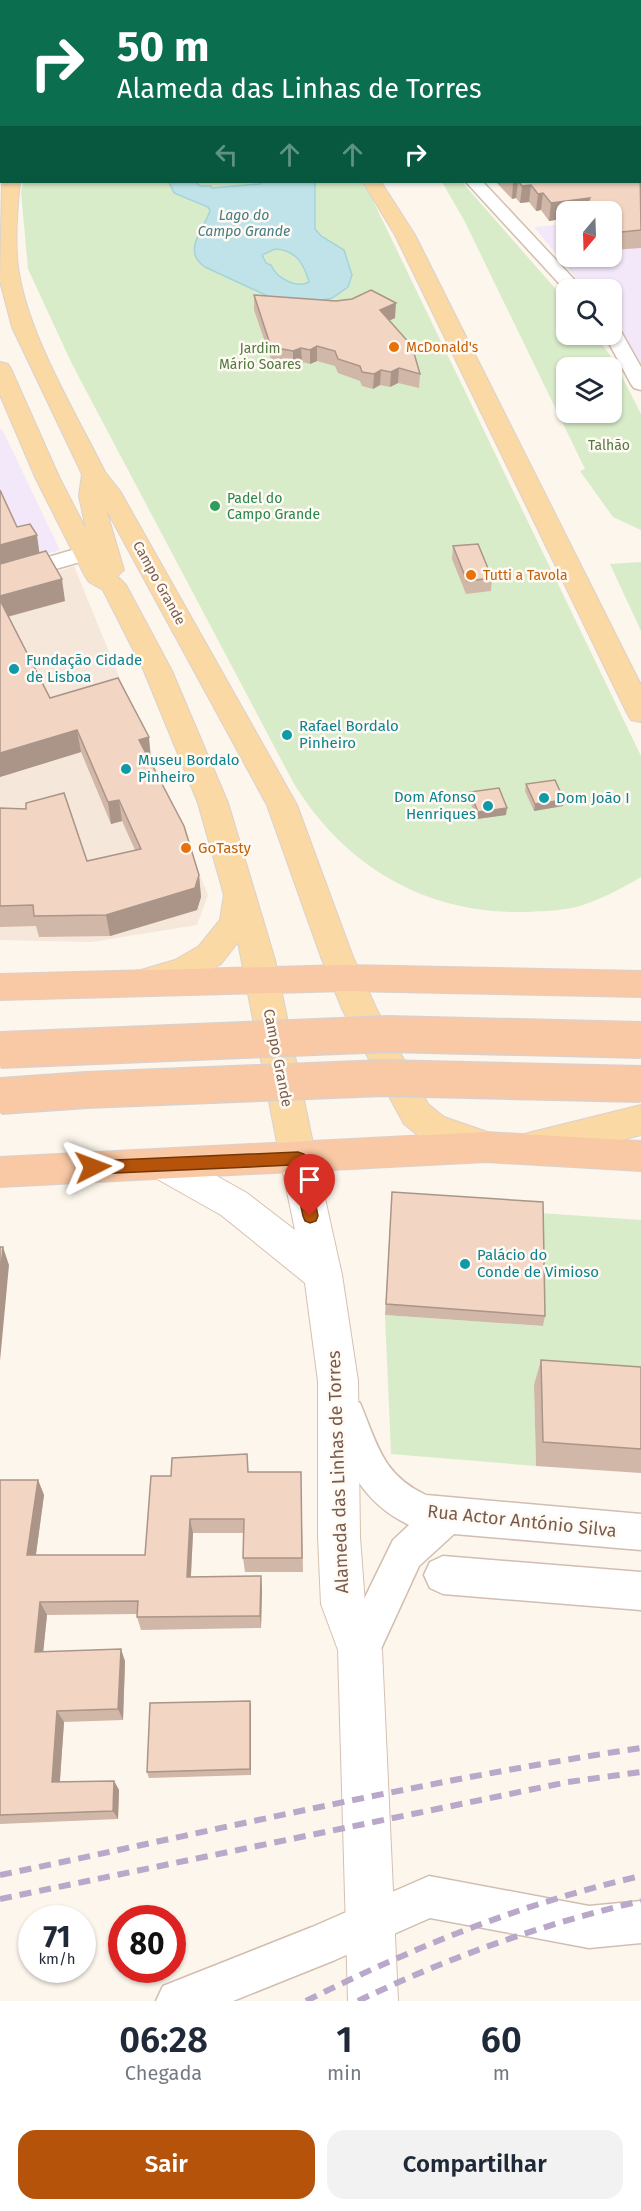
<!DOCTYPE html>
<html lang="pt">
<head>
<meta charset="utf-8">
<style>
  :root { --surface:#fff; --page:#f2f2f3; --text:#1f2937; --muted:#747a83; --accent:#b45309 }
  body { margin:0; font-family:"Fira Sans",sans-serif; background:var(--page); color:var(--text); height:100vh; display:flex; flex-direction:column; font-size:22px; white-space:nowrap }
  * { box-sizing:border-box; margin:0 }
  p { font-size:20px; color:var(--muted) }
  .icon { flex:none; width:33px; height:33px; fill:none; stroke:currentColor; stroke-width:2; stroke-linecap:round; stroke-linejoin:round }
  .map { position:relative; height:2001px; overflow:hidden }
  .drawer { display:flex; flex-direction:column; background:var(--surface); flex:1 }
  .drawer>* { flex:none }
  .guide { position:absolute; left:0px; top:0px; width:642px; height:183px; box-shadow:0 2px 4px #0004; background:#0b6e4f; color:#fff; overflow:hidden }
  .needle { width:39px; rotate:199deg }
  .tools { position:absolute; left:556px; top:201px; display:grid; gap:12px }
  .tools a { display:grid; place-items:center; width:66px; height:66px; border-radius:12px; background:var(--surface); box-shadow:0 2px 4px #0004; font-size:30px }
  .speed { position:absolute; left:18px; top:1905px; display:flex; gap:12px; font-size:30px; font-weight:700; text-align:center }
  .speed>* { display:grid; place-content:center; width:78px; height:78px; border-radius:50%; background:var(--surface); box-shadow:0 2px 4px #0004; line-height:1 }
  .speed small { font-size:15px; font-weight:400 }
  .speed .limit { border:9px solid #d22; background:#fff; color:#111 }
  .pin { position:absolute; display:grid; place-items:center; width:51px; height:51px; color:#fff; margin:-62px -26px; border-radius:50% 50% 50% 0; rotate:-45deg; box-shadow:0 0 6px #0007 }
  .pin .icon { rotate:45deg }
  .me { position:absolute; width:66px; margin:-33px; rotate:87deg; stroke-linejoin:round; filter:drop-shadow(0 0 4px #0008) }
  .turn { display:flex; align-items:center; gap:21px; height:126px; padding:0 18px; font-size:27px }
  .turn .icon { width:78px; height:78px; stroke-width:2.5 }
  .turn b { display:block; font-size:42px; line-height:51px }
  .lanes { display:flex; align-items:center; height:57px; padding:0 18px; background:#0003; justify-content:center; gap:30px; direction:ltr }
  .lanes .off { opacity:.35 }
  .eta { display:flex; justify-content:space-evenly; align-items:center; height:102px; text-align:center }
  .eta b { font-size:36px; font-weight:600; line-height:42px }
  .cta { display:flex; gap:12px; margin-top:auto; padding:12px 18px }
  .cta a { flex:1; height:69px; border-radius:18px; background:var(--accent); color:#fff; font-size:24px; font-weight:600; line-height:69px; text-align:center }
  .cta a+a { background:var(--page); color:var(--text) }
  .map>svg:first-child { display:block }
  .residential { fill:#f5e8da }
  .education { fill:#f3e8fa }
  .green { fill:#d8ecc9; fill-rule:evenodd }
  .water { fill:#bfe3e8; stroke:#a5d3da; stroke-width:1.5; fill-rule:evenodd }
  .lines { fill:none; stroke-linecap:round; stroke-linejoin:round }
  .minor-casing { stroke:#d1beb0; stroke-width:3 }
  .secondary-casing { stroke:#d6c0b0; stroke-width:2 }
  .primary-casing { stroke:#dad1cd; stroke-width:2 }
  .trunk-casing { stroke:#dad1cd; stroke-width:2 }
  .minor { fill:#fff; fill-rule:evenodd }
  .secondary { fill:#fff; fill-rule:evenodd }
  .primary { fill:#fbd9a5; fill-rule:evenodd }
  .trunk { fill:#f9c8a4; fill-rule:evenodd }
  .rail { stroke:#b9a8c9; stroke-width:6; stroke-dasharray:12 8; stroke-linecap:butt }
  .trunk-bridge-casing { stroke:#dad1cd; stroke-width:38; stroke-linecap:butt }
  .trunk-bridge { stroke:#f9c8a4; stroke-width:35 }
  .wall { fill:#d1b7a8 }
  .shaded-wall { fill:#aa9588 }
  .building { fill:#f3d5c3; stroke:#aa9588; stroke-width:1.5 }
  .route { fill:#b45309; stroke:#753606; stroke-width:1.5 }
  .food-dot { fill:#e8710a; stroke:#fffaf3; stroke-width:2 }
  .leisure-dot { fill:#2e9e5b; stroke:#fffaf3; stroke-width:2 }
  .culture-dot { fill:#0f9aa8; stroke:#fffaf3; stroke-width:2 }
  .labels { text-anchor:middle; dominant-baseline:central; stroke-width:5; stroke-linejoin:round; paint-order:stroke }
  .far-water-label { font-size:14px; font-style:italic; fill:#437c86; stroke:#fffaf3 }
  .far-food-label { font-size:14px; fill:#c56008; stroke:#fffaf3; text-anchor:start }
  .far-park-label { font-size:14px; fill:#537a41; stroke:#fffaf3 }
  .far-leisure-label { font-size:14px; fill:#27864d; stroke:#fffaf3; text-anchor:start }
  .far-street-label { font-size:14px; fill:#7a5c4d; stroke:#fffaf3 }
  .culture-label { font-size:15px; fill:#0d838f; stroke:#fffaf3; text-anchor:start }
  .food-label { font-size:15px; fill:#c56008; stroke:#fffaf3; text-anchor:start }
  .street-label { font-size:15px; fill:#7a5c4d; stroke:#fffaf3 }
  .near-street-label { font-size:18px; fill:#7a5c4d; stroke:#fffaf3 }
</style>
</head>
<body>
<div class="map">
<svg width="641" height="2001" viewBox="0 0 641 2001">
  <rect width="100%" height="100%" fill="#fdf6ec"/>
  <path class="residential" d="M 74,566 L 208,895 L 197,925 L 92,942 L 0,940 L 0,590 Z"/>
  <path class="education" d="M 641,218 L 641,368 L 621,332 L 612,321 L 612,290 L 585,289 L 534,227 L 567,224 L 567,256 L 612,256 L 612,221 Z
    M 2,429 L 60,550 L 0,567 L 0,430 Z"/>
  <path class="green" d="M 23,182 L 364,182 L 641,756 L 641,877 C 623,888 603,898 583,905 C 565,911 543,911 524,912 C 425,914 344,866 293,782 L 72,364 L 28,269 L 21,192 Z
    M 442,182 L 462,182 L 567,302 L 567,334 L 595,335 L 613,359 L 641,414 L 641,530 L 613,517 L 580,471 L 585,469 L 464,220 ZM 567,368 L 612,368 L 612,412 L 567,412 Z
    M 641,562 L 641,631 L 610,564 Z
    M 540,1213 L 641,1220 L 641,1392 L 534,1386 L 536,1466 L 391,1454 L 385,1315 L 542,1326 Z"/>
  <path class="water" d="M 169,182 L 196,182 L 200,186 L 211,186 L 212,188 L 260,184 L 259,182 L 315,182 L 315,229 L 321,236 L 344,250 L 352,275 L 348,287 L 332,298 L 314,302 L 272,298 L 205,267 C 181,251 204,229 210,211 L 208,207 L 174,193 ZM 275,249 C 296,250 304,264 309,282 C 297,289 276,278 271,265 L 266,263 L 262,255 Z"/>
  <g class="lines">
    <g class="minor-casing">
      <path id="minor" d="M 326,0 L 340,0 L 341,2 L 327,2 Z
        M 640,18 L 641,18 L 641,26 L 640,26 Z
        M 640,45 L 641,45 L 641,53 L 640,53 Z
        M 466,182 L 483,182 L 584,290 L 567,290 L 567,292 Z
        M 612,326 L 619,328 L 641,367 L 641,390 L 634,388 L 631,384 L 604,334 L 612,334 Z
        M 86,546 L 94,548 L 97,553 L 94,558 L 0,585 L 0,571 Z
        M 348,1398 L 360,1403 C 377,1443 382,1475 426,1495 L 641,1514 L 641,1550 L 454,1534 L 419,1566 L 374,1664 L 360,1669 L 346,1664 L 341,1650 L 346,1636 L 393,1540 L 409,1525 C 360,1501 346,1465 331,1415 L 336,1403 Z
        M 443,1556 L 641,1572 L 641,1610 L 443,1594 L 430,1588 L 424,1575 L 430,1562 Z
        M 429,1876 L 589,1906 L 641,1901 L 641,1943 L 589,1948 L 430,1918 L 335,1960 L 233,2001 L 156,2001 L 163,1986 L 312,1927 Z"/>
    </g>
    <g class="secondary-casing">
      <path id="secondary" d="M 0,41 L 2,41 L 2,51 L 0,51 Z
        M 298,1143 L 311,1147 L 316,1158 L 342,1275 L 358,1381 L 360,1537 L 365,1604 L 382,1650 L 398,2001 L 348,2001 L 338,1650 L 321,1604 L 318,1537 L 318,1381 L 305,1283 L 221,1215 L 150,1175 L 145,1164 L 150,1153 L 163,1149 L 176,1153 L 247,1193 L 295,1230 L 280,1158 L 285,1147 Z"/>
    </g>
    <g class="primary-casing">
      <path id="primary" d="M 27,0 L 43,0 L 26,2 Z
        M 297,0 L 313,0 L 314,2 L 298,2 Z
        M 2,182 L 20,182 C 17,209 14,252 20,279 C 32,341 76,414 105,472 L 120,491 L 297,805 L 353,957 L 376,1008 L 428,1104 L 444,1117 L 499,1136 L 504,1147 L 499,1158 L 486,1162 L 440,1147 L 420,1137 L 404,1124 L 343,1011 L 321,957 L 267,805 L 106,509 L 124,570 L 117,576 L 126,585 L 172,671 L 228,803 L 275,960 L 316,1158 L 311,1169 L 298,1173 L 285,1169 L 280,1158 L 238,942 L 221,964 L 197,978 L 143,995 L 131,991 L 127,982 L 131,973 L 175,960 L 199,946 L 220,920 L 224,895 L 198,803 L 144,671 L 103,590 L 89,582 L 85,576 L 36,479 L 0,395 L 0,362 L 8,364 L 11,369 L 60,479 L 86,529 L 79,496 L 82,474 L 12,327 L 0,281 Z
        M 363,182 L 381,182 L 415,235 L 641,685 L 641,722 L 631,720 L 627,713 L 395,235 Z
        M 641,1105 L 641,1135 L 528,1163 L 515,1159 L 510,1148 L 515,1137 L 528,1133 Z"/>
    </g>
    <g class="trunk-casing">
      <path id="trunk" d="M 346,965 L 641,971 L 641,997 L 346,991 L 0,1000 L 0,974 Z
        M 486,1132 L 641,1141 L 641,1171 L 486,1162 L 0,1187 L 0,1157 Z"/>
    </g>
    <use href="#minor" class="minor"/>
    <use href="#secondary" class="secondary"/>
    <use href="#primary" class="primary"/>
    <use href="#trunk" class="trunk"/>
    <path class="rail" d="M 0,1875 C 213,1831 426,1780 641,1748
      M 0,1899 L 568,1782 L 641,1772
      M 306,2001 C 414,1947 523,1903 641,1876
      M 358,2001 C 449,1957 543,1924 641,1901"/>
    <g class="trunk-bridge-casing">
      <path id="trunk-bridge" d="M 0,1050 L 388,1034 L 641,1040
        M 0,1096 L 86,1090 L 383,1078 L 641,1084"/>
    </g>
    <use href="#trunk-bridge" class="trunk-bridge"/>
  </g>
  <path class="wall" d="M 641,167 L 641,248 L 612,250 L 612,212 L 567,212 L 567,218 L 549,221 L 541,210 L 536,211 L 529,202 L 520,203 L 516,198 L 512,199 L 496,182 L 640,182 Z
    M 254,295 L 395,318 L 389,320 L 420,374 L 419,388 L 398,383 L 390,387 L 380,385 L 373,389 L 362,386 L 360,381 L 338,373 L 335,366 L 317,361 L 310,364 L 302,362 L 293,366 L 272,362 L 254,310 Z
    M 0,490 L 17,527 L 40,553 L 65,601 L 8,617 L 50,698 L 151,759 L 149,760 L 199,875 L 201,897 L 197,910 L 110,936 L 39,937 L 36,926 L 0,927 L 0,808 L 87,861 L 135,850 L 122,821 L 111,824 L 81,752 L 0,777 Z
    M 453,546 L 492,578 L 491,591 L 466,594 L 452,559 Z
    M 526,784 L 563,806 L 534,811 L 525,791 Z
    M 470,792 L 506,815 L 477,819 L 469,799 Z
    M 392,1192 L 545,1316 L 543,1326 L 385,1315 Z
    M 541,1360 L 641,1367 L 641,1473 L 536,1466 L 534,1385 Z
    M 249,1472 L 301,1472 L 303,1572 L 245,1572 L 243,1558 L 243,1533 L 193,1533 L 191,1577 L 262,1589 L 261,1628 L 141,1630 L 137,1617 L 137,1614 L 47,1615 L 43,1651 L 125,1661 L 123,1720 L 64,1722 L 60,1782 L 114,1781 L 119,1790 L 118,1819 L 0,1824 L 0,1480 L 38,1480 L 44,1495 L 36,1555 L 145,1555 L 171,1476 Z
    M 250,1701 L 251,1707 L 251,1775 L 149,1778 L 147,1772 Z"/>
  <path class="shaded-wall" d="M 349,0 L 383,0 L 383,2 L 349,2 Z
    M 513,182 L 518,182 L 516,198 L 512,199 Z
    M 531,185 L 529,202 L 520,203 L 522,186 Z
    M 543,193 L 541,210 L 536,211 L 538,194 Z
    M 590,198 L 588,212 L 567,212 L 567,218 L 549,221 L 551,203 Z
    M 396,303 L 395,318 L 380,325 L 380,310 Z
    M 317,346 L 317,361 L 310,364 L 310,350 Z
    M 301,348 L 302,362 L 293,366 L 293,351 Z
    M 399,368 L 398,383 L 390,387 L 391,372 Z
    M 381,370 L 380,385 L 373,389 L 374,374 Z
    M 37,535 L 40,557 L 0,569 L 0,545 Z
    M 62,579 L 65,601 L 2,618 L 0,606 L 0,596 Z
    M 77,730 L 81,752 L 0,777 L 0,753 Z
    M 149,737 L 151,759 L 142,762 L 139,740 Z
    M 119,800 L 122,821 L 111,824 L 108,802 Z
    M 564,800 L 563,806 L 534,811 L 535,804 Z
    M 507,808 L 506,815 L 477,819 L 478,812 Z
    M 199,875 L 201,897 L 197,910 L 110,936 L 106,915 Z
    M 3,1247 L 9,1265 L 0,1361 L 0,1277 Z
    M 38,1480 L 44,1495 L 34,1568 L 27,1555 Z
    M 190,1519 L 193,1533 L 190,1590 L 187,1577 Z
    M 261,1576 L 262,1589 L 261,1628 L 260,1616 Z
    M 40,1602 L 47,1615 L 42,1664 L 35,1652 Z
    M 121,1649 L 125,1661 L 123,1720 L 118,1709 Z
    M 250,1701 L 251,1707 L 251,1775 L 250,1769 Z
    M 57,1711 L 64,1722 L 59,1792 L 52,1782 Z
    M 114,1781 L 119,1790 L 118,1819 L 113,1811 Z"/>
  <path class="building" d="M 640,167 L 641,230 L 612,233 L 612,212 L 583,212 L 590,198 L 551,203 L 543,193 L 538,194 L 531,185 L 522,186 L 519,182 L 640,182 Z
    M 371,290 L 396,303 L 380,310 L 412,346 L 420,374 L 399,368 L 391,372 L 381,370 L 374,374 L 362,372 L 360,366 L 338,359 L 335,351 L 317,346 L 310,350 L 301,348 L 293,351 L 271,347 L 254,295 L 336,301 L 352,299 Z
    M 0,490 L 17,527 L 30,524 L 37,535 L 0,545 Z
    M 478,544 L 492,578 L 467,581 L 453,546 Z
    M 46,551 L 62,579 L 0,596 L 0,564 Z
    M 0,600 L 50,698 L 118,678 L 149,737 L 139,740 L 184,826 L 199,875 L 195,888 L 106,915 L 34,916 L 33,905 L 0,906 L 0,808 L 26,809 L 26,803 L 64,793 L 87,861 L 141,849 L 119,800 L 108,802 L 77,730 L 0,753 Z
    M 555,780 L 564,800 L 535,804 L 526,784 Z
    M 499,788 L 507,808 L 478,812 L 470,792 Z
    M 392,1192 L 543,1202 L 545,1316 L 386,1304 Z
    M 0,1247 L 3,1247 L 0,1277 Z
    M 541,1360 L 641,1367 L 641,1449 L 543,1442 Z
    M 247,1454 L 248,1472 L 301,1472 L 302,1558 L 243,1558 L 244,1519 L 190,1519 L 187,1577 L 261,1576 L 260,1616 L 137,1617 L 138,1601 L 40,1602 L 35,1652 L 121,1649 L 118,1709 L 57,1711 L 52,1782 L 114,1781 L 113,1811 L 0,1815 L 0,1480 L 38,1480 L 27,1555 L 145,1555 L 151,1476 L 171,1476 L 172,1458 Z
    M 250,1701 L 250,1769 L 147,1772 L 150,1703 Z"/>
  <path class="route" d="M 298,1152 L 304,1154 L 306,1158 L 318,1216 L 316,1221 L 310,1223 L 305,1221 L 303,1216 L 292,1165 L 93,1174 L 88,1172 L 86,1167 L 88,1163 L 93,1161 Z"/>
  <g class="food-dot">
    <circle cx="394" cy="347" r="6"/>
    <circle cx="471" cy="575" r="6"/>
    <circle cx="186" cy="848" r="6"/>
  </g>
  <circle class="leisure-dot" cx="215" cy="506" r="6"/>
  <g class="culture-dot">
    <circle cx="14" cy="669" r="6"/>
    <circle cx="287" cy="735" r="6"/>
    <circle cx="126" cy="769" r="6"/>
    <circle cx="544" cy="798" r="6"/>
    <circle cx="488" cy="806" r="6"/>
    <circle cx="465" cy="1264" r="6"/>
  </g>
  <g class="labels">
    <g class="far-water-label">
      <text x="244" y="215">Lago do<tspan x="244" dy="16">Campo Grande</tspan></text>
    </g>
    <g class="far-food-label">
      <text x="406" y="347">McDonald's</text>
      <text x="483" y="575">Tutti a Tavola</text>
    </g>
    <g class="far-park-label">
      <text x="260" y="348">Jardim<tspan x="260" dy="16">Mário Soares</tspan></text>
      <text x="609" y="445">Talhão</text>
    </g>
    <g class="far-leisure-label">
      <text x="227" y="498">Padel do<tspan x="227" dy="16">Campo Grande</tspan></text>
    </g>
    <g class="far-street-label">
      <text transform="translate(159 583) rotate(61)">Campo Grande</text>
    </g>
    <g class="culture-label">
      <text x="26" y="660">Fundação Cidade<tspan x="26" dy="17">de Lisboa</tspan></text>
      <text x="299" y="726">Rafael Bordalo<tspan x="299" dy="17">Pinheiro</tspan></text>
      <text x="138" y="760">Museu Bordalo<tspan x="138" dy="17">Pinheiro</tspan></text>
      <text x="476" y="797" text-anchor="end">Dom Afonso<tspan x="476" dy="17">Henriques</tspan></text>
      <text x="556" y="798">Dom João I</text>
      <text x="477" y="1255">Palácio do<tspan x="477" dy="17">Conde de Vimioso</tspan></text>
    </g>
    <g class="food-label">
      <text x="198" y="848">GoTasty</text>
    </g>
    <g class="street-label">
      <text transform="translate(278 1058) rotate(79)">Campo Grande</text>
    </g>
    <g class="near-street-label">
      <text transform="translate(338 1472) rotate(-92)">Alameda das Linhas de Torres</text>
      <text transform="translate(522 1521) rotate(6)">Rua Actor António Silva</text>
    </g>
  </g>
</svg>
<div class="tools">
<a><svg class="needle" viewBox="-14 -14 28 28"><path d="M0-13l5 13h-10z" fill="#e53935"/><path d="M0 13l5-13h-10z" fill="#747a83"/></svg></a>
<a><svg class="icon" aria-label="search" viewBox="0 0 24 24"><circle cx="10" cy="10" r="6"/><path d="M15 15l6 6"/></svg></a>
<a><svg class="icon" aria-label="layers" viewBox="0 0 24 24"><path d="M12 4l9 5-9 5-9-5zM3 14l9 5 9-5"/></svg></a>
</div>
<div class="speed"><div>71<small>km/h</small></div><div class="limit">80</div></div>
<div class="pin" style="left:310px;top:1216px;background:#d93025"><svg class="icon" aria-label="arrive" viewBox="0 0 24 24"><path d="M6 21V4h12l-3 4 3 4H6"/></svg></div>
<svg class="me" style="left:93px;top:1167px" viewBox="-20 -20 40 40"><path d="M0-17L14 15 0 8-14 15z" fill="#b45309" stroke="#fff" stroke-width="4"/></svg>
<div class="guide">
<div class="turn"><svg class="icon" aria-label="right" viewBox="0 0 24 24"><path d="M7 20v-9h11M14 6l5 5-5 5"/></svg><div><b>50 m</b>Alameda das Linhas de Torres</div></div>
<div class="lanes"><svg class="icon off" aria-label="left" viewBox="0 0 24 24"><path d="M17 20v-9H6M10 6l-5 5 5 5"/></svg><svg class="icon off" aria-label="ahead" viewBox="0 0 24 24"><path d="M12 20V5M6 11l6-6 6 6"/></svg><svg class="icon off" aria-label="ahead" viewBox="0 0 24 24"><path d="M12 20V5M6 11l6-6 6 6"/></svg><svg class="icon" aria-label="right" viewBox="0 0 24 24"><path d="M7 20v-9h11M14 6l5 5-5 5"/></svg></div>
</div>
</div>
<section class="drawer">
<div class="eta">
<div><b>06:28</b><p>Chegada</p></div>
<div><b>1</b><p>min</p></div>
<div><b>60</b><p>m</p></div>
</div>
<div class="cta"><a>Sair</a><a>Compartilhar</a></div>
</section>
</body>
</html>
